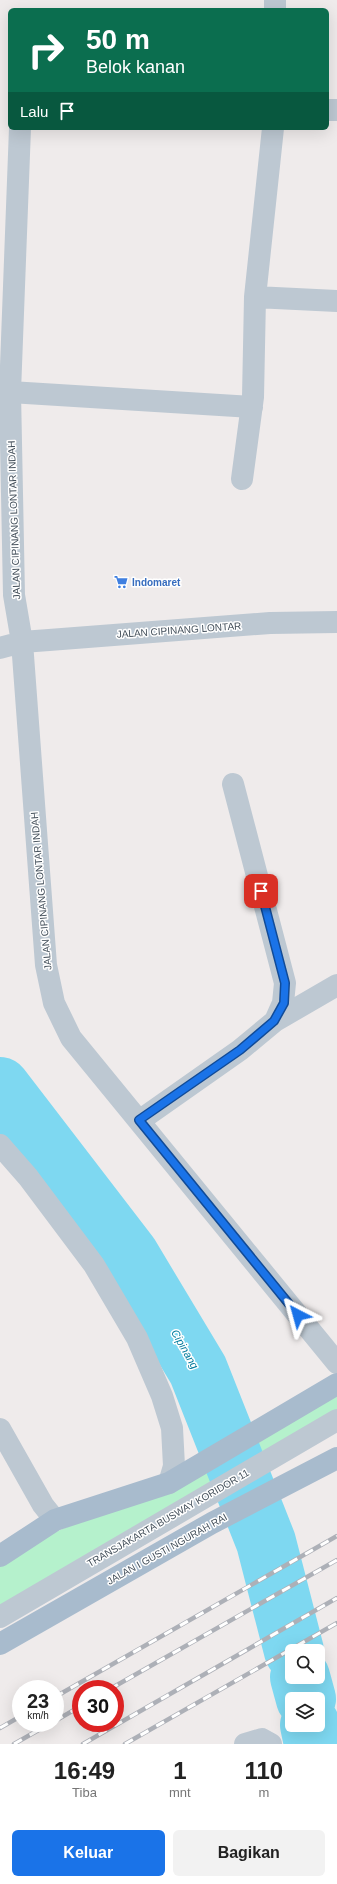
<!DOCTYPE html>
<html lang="id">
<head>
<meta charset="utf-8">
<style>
  :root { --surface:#fff; --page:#f2f2f2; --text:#222; --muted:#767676; --accent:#1a73e8 }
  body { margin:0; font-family:Arial,sans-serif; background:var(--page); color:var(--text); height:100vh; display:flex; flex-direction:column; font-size:15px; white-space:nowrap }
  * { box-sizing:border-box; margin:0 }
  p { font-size:13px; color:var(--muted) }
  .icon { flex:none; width:22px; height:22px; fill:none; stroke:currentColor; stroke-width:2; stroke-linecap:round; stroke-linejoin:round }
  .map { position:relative; height:1744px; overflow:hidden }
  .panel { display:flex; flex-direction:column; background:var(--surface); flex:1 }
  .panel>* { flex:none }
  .top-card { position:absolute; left:8px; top:8px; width:321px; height:122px; border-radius:6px; box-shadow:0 4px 16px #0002; background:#0b6e4f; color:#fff; overflow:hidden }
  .controls { position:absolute; left:285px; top:1644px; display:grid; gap:8px }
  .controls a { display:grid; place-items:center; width:40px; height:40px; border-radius:6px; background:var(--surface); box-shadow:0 4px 16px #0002; font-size:20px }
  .speed { position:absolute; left:12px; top:1680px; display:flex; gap:8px; font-size:20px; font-weight:700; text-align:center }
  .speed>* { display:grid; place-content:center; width:52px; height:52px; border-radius:50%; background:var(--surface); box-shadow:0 4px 16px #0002; line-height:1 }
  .speed small { font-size:10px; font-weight:400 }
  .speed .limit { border:6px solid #d22; background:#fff; color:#111 }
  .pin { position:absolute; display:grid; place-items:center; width:34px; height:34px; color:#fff; margin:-17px; border-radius:8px; box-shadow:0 2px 6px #0006 }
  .me { position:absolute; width:44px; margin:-22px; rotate:321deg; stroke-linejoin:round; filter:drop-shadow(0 0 3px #0008) }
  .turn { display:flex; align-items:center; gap:14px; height:84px; padding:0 12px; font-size:18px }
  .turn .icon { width:52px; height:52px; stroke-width:2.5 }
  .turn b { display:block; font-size:28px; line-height:34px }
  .then { display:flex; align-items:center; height:38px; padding:0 12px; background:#0003; gap:8px; font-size:15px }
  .eta { display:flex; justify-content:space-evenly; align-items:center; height:68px; text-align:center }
  .eta b { font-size:24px; font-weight:700; line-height:28px }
  .primary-button { display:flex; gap:8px; margin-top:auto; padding:8px 12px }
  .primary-button a { flex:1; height:46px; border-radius:6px; background:var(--accent); color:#fff; font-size:16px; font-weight:700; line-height:46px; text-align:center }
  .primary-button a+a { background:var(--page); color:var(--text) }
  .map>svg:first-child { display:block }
  .green { fill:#b5f1cc }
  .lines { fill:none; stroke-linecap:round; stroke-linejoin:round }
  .river { stroke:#7ed8f1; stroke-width:60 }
  .minor { stroke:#bdc8d2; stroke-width:22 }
  .major { stroke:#a8bbcd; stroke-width:22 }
  .rail-casing { stroke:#adb0b7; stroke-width:4.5 }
  .rail { stroke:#fff; stroke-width:3; stroke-dasharray:9; stroke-linecap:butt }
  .route-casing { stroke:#114b97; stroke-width:10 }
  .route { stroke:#1a73e8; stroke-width:7 }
  .labels { text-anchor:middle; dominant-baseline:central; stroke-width:3; stroke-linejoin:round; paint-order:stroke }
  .street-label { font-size:10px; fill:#434f5a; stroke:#fff }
  .shop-label { font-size:10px; font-weight:bold; fill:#366cbe; stroke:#fff; text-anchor:start }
  .water-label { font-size:11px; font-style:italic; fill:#047c9d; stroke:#fff }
</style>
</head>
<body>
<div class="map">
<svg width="337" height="1744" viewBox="0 0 337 1744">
  <rect width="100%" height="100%" fill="#efebeb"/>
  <path class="green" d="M 337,1384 L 337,1419 L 0,1617 L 0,1556 L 169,1483 Z"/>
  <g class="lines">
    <path class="river" d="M 0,1087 L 129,1255 L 198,1370 L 266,1542 L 294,1651
      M 300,1677 L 306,1699
      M 310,1725 L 314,1744"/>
    <path class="minor" d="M 275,10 L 275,0
      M 327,110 L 337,110
      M 20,128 L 10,392 L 14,595 L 22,642 L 46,965 L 54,1003 L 71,1038 L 337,1363
      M 255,297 L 337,301
      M 10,392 L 252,407
      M 242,479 L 253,397 L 255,297 L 273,128
      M 0,648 L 22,642 L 49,640 L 270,623 L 337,622
      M 275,1021 L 337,985
      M 139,1121 L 240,1050 L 275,1021 L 283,1003 L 285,983 L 233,784
      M 0,1145 L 28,1177 L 94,1265 L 137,1338 L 162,1396 L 172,1428 L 174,1466 L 169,1483
      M 0,1429 L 43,1505 L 55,1520
      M 0,1617 L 337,1420
      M 245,1744 L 262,1739 L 271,1744"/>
    <path class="major" d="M 0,1556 L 55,1520 L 169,1483 L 337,1384
      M 0,1644 L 212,1523 L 337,1458"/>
    <g class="rail-casing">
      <path id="rail" d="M 110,1689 L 337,1560
        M 55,1697 L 337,1536
        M 55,1721 L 81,1706
        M 0,1728 L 21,1716
        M 14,1744 L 51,1723
        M 83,1744 L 337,1598
        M 125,1744 L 337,1623"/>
    </g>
    <use href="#rail" class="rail"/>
  </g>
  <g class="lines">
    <g class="route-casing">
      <path id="route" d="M 261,891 L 285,983 L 284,1003 L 274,1021 L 240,1050 L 139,1120 L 298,1315"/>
    </g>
    <use href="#route" class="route"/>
  </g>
  <defs>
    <g id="supermarket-bare" transform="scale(1.08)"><path d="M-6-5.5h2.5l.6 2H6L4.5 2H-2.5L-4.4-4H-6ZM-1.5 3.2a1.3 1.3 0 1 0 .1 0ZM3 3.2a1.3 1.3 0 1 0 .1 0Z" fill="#3f7fe0" stroke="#fff" stroke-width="2.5" paint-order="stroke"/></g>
  </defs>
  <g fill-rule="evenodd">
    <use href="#supermarket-bare" x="121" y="582"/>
  </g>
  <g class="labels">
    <g class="street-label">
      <text transform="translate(14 520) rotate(-92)">JALAN CIPINANG LONTAR INDAH</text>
      <text transform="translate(179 630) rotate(-4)">JALAN CIPINANG LONTAR</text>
      <text transform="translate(41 891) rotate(-95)">JALAN CIPINANG LONTAR INDAH</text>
      <text transform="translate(168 1518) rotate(-30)">TRANSJAKARTA BUSWAY KORIDOR 11</text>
      <text transform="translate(167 1549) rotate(-29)">JALAN I GUSTI NGURAH RAI</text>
    </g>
    <g class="shop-label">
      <text x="132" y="582">Indomaret</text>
    </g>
    <g class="water-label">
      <text transform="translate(185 1349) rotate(60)">Cipinang</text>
    </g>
  </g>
</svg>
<div class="controls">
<a><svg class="icon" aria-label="search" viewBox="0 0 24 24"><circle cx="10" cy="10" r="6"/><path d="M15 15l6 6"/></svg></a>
<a><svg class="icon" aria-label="layers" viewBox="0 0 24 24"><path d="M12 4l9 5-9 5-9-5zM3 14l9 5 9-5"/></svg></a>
</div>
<div class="speed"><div>23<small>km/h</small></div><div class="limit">30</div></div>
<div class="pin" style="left:261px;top:891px;background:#d93025"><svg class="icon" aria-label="arrive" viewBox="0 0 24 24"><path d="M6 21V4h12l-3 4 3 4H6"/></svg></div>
<svg class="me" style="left:298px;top:1315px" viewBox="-20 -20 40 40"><path d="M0-17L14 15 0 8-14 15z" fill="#1a73e8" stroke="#fff" stroke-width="4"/></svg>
<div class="top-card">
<div class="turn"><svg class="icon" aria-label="right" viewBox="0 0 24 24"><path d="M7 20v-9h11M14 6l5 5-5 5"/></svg><div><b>50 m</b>Belok kanan</div></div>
<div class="then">Lalu<svg class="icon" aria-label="arrive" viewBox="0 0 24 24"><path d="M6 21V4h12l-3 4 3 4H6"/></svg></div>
</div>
</div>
<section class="panel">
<div class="eta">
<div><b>16:49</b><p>Tiba</p></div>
<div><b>1</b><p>mnt</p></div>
<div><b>110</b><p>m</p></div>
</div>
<div class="primary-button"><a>Keluar</a><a>Bagikan</a></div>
</section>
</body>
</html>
